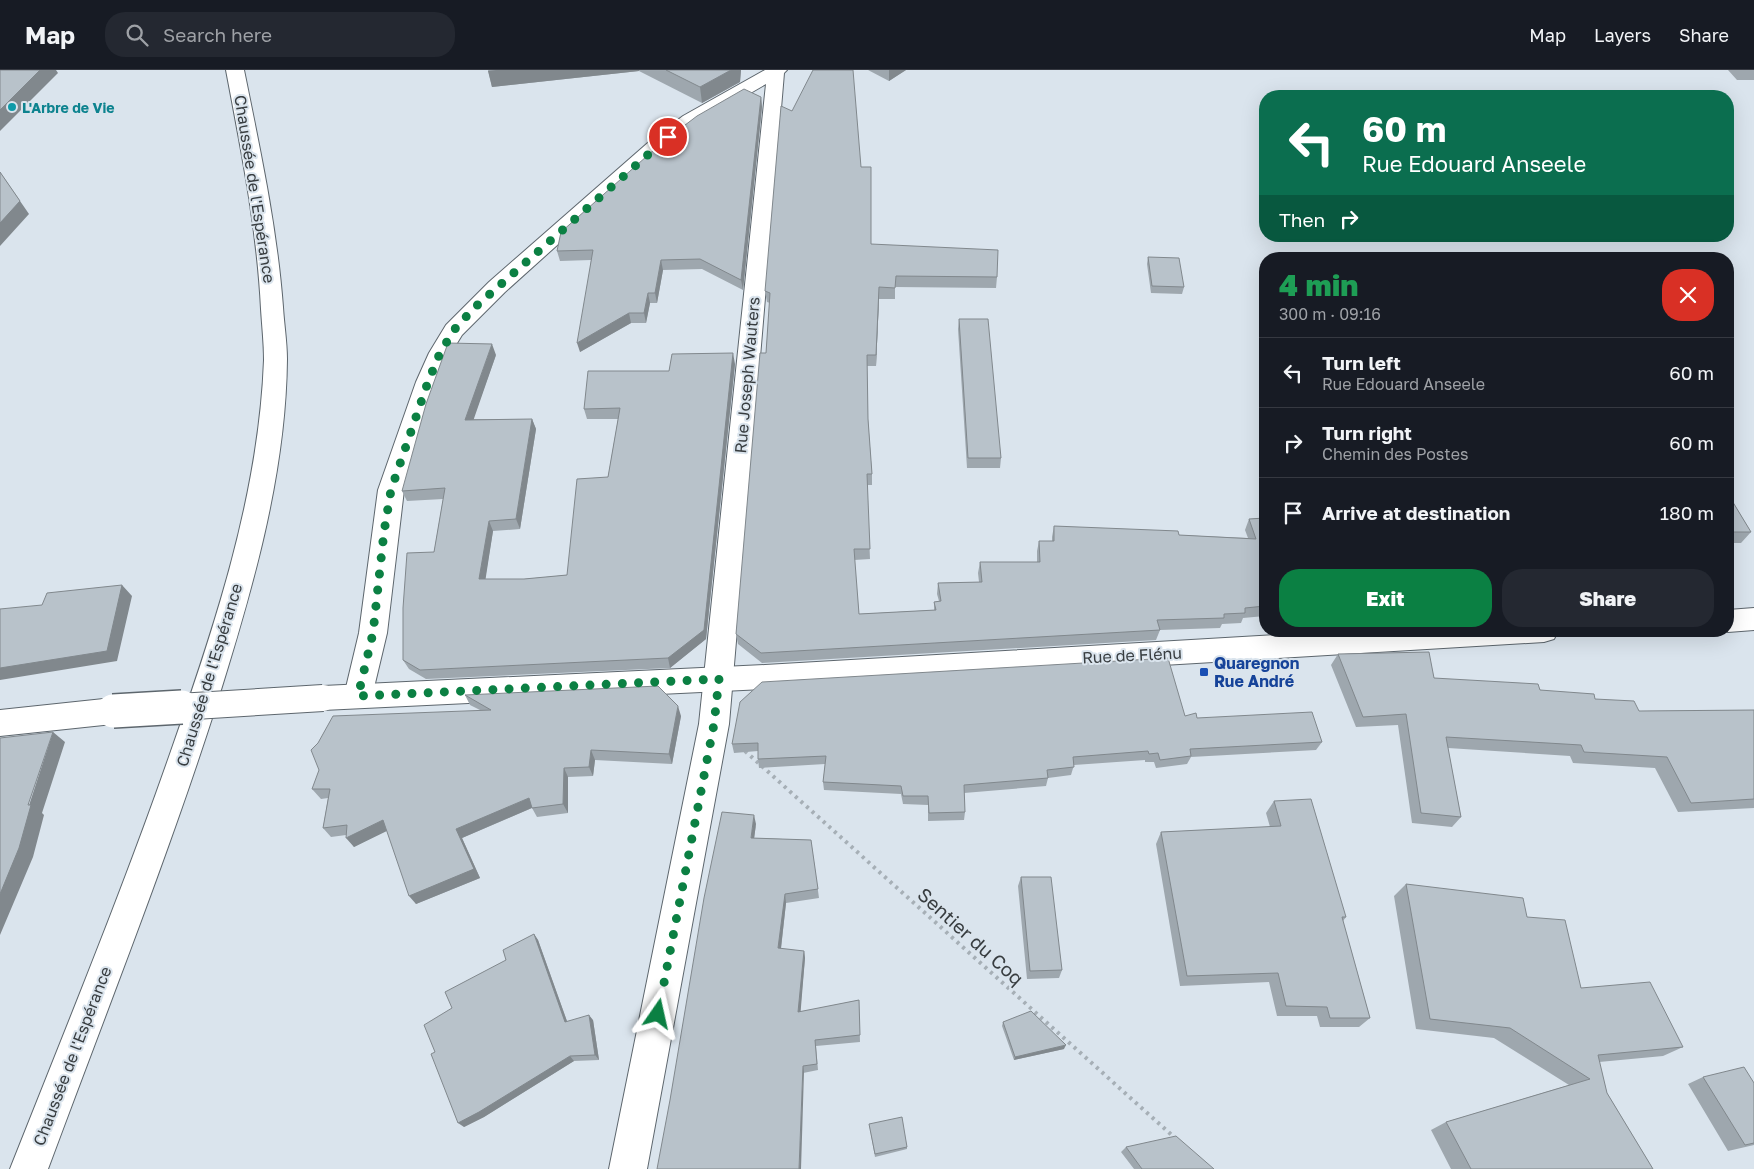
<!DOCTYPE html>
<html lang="en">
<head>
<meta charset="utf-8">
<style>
  :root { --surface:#171b24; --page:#242831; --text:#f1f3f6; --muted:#9ea1a6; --line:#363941; --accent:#0b8043 }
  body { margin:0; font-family:"Golos Text",sans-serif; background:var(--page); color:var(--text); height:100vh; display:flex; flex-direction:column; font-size:19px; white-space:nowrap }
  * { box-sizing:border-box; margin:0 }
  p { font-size:16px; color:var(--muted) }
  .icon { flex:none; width:28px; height:28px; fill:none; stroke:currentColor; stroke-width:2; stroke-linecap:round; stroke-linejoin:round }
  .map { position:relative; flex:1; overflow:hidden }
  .details { position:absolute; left:1259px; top:182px; width:475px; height:385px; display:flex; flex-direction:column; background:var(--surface); border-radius:20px; box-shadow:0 5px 20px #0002 }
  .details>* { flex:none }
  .banner { position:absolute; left:1259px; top:20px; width:475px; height:152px; border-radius:20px; box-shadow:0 5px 20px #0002; background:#0b6e4f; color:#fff; overflow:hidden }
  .pin { position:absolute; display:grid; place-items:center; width:42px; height:42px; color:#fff; margin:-21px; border:2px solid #fff; border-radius:50%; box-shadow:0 1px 5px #0007 }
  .me { position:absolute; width:55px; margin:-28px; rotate:11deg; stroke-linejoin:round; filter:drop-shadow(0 0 4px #0008) }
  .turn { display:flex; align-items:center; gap:18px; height:105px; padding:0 20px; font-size:22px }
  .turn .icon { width:65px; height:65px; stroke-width:2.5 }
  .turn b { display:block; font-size:35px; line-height:42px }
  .then { display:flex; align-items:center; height:48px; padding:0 20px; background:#0003; gap:10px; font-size:19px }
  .round { display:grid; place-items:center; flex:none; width:52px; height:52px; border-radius:20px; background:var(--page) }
  .overview { display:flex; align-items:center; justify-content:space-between; height:85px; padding:0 20px }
  h1 { font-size:30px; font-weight:800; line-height:38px; color:#1e9e55 }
  .button { display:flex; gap:10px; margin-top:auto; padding:10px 20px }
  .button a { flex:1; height:58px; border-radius:20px; background:var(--accent); color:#fff; font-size:20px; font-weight:800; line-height:58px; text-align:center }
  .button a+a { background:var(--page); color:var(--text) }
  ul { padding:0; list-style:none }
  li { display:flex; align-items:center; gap:15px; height:70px; padding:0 20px; border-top:1px solid var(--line) }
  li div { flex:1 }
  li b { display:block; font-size:19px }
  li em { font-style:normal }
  header { display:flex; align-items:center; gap:30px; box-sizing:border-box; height:70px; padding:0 25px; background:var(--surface); border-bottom:1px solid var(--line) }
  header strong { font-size:24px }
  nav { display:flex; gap:28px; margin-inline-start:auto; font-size:18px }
  .search { width:350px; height:45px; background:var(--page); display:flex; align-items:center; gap:12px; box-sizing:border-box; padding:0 18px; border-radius:20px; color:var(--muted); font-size:19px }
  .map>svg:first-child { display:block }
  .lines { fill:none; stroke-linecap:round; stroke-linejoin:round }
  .street-casing { stroke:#5d666d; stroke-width:2 }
  .secondary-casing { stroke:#5d666d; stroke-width:2 }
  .path { stroke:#a6afb6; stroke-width:4; stroke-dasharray:3 4.5; stroke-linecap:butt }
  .street { fill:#fff; fill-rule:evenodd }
  .secondary { fill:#fff; fill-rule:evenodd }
  .secondary-bridge-far1-casing { stroke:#5d666d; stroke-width:28; stroke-linecap:butt }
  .secondary-bridge-casing { stroke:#5d666d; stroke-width:36; stroke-linecap:butt }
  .secondary-bridge-far1 { stroke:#fff; stroke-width:26 }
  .secondary-bridge { stroke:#fff; stroke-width:33 }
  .wall { fill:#9ea7ae }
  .shaded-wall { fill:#81888d }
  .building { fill:#b8c2ca; stroke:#81888d }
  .route { stroke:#0b8043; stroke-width:9; stroke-dasharray:0 16.2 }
  .culture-dot { fill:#0f9aa8; stroke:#dae4ed; stroke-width:2 }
  .transit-dot { fill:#1a4fb4; stroke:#dae4ed; stroke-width:2 }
  .labels { text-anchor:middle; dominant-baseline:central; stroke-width:4; stroke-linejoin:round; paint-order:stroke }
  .far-culture-label { font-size:14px; font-weight:bold; fill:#0d838f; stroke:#dae4ed; text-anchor:start }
  .street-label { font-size:16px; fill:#383d40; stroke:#dae4ed }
  .transit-label { font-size:16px; font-weight:bold; fill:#164399; stroke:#dae4ed; text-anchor:start }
  .near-street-label { font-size:19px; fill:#383d40; stroke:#dae4ed }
</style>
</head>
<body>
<header>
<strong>Map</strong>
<div class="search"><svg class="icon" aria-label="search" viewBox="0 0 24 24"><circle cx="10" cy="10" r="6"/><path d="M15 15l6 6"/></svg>Search here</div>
<nav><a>Map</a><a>Layers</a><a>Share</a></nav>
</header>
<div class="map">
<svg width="1754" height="1099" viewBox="0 0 1754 1099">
  <rect width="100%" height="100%" fill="#dae4ed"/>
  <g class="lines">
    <g class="street-casing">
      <path id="street" d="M 765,0 L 787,0 L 784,3 L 729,654 L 647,1099 L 609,1099 L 699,654 L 766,14 L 697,54 L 664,79 L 505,222 L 462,265 L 451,283 L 440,312 L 404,420 L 387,563 L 372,626 L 368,635 L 358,638 L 348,635 L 344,626 L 359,563 L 378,420 L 416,312 L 429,283 L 446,255 L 489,212 L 650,71 L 683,46 Z"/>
    </g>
    <g class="secondary-casing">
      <path id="secondary" d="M 226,0 L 244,0 C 260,79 277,157 283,237 C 284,254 287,272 287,289 C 286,407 251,524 216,636 C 166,792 105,945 48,1099 L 10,1099 C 65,960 122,822 171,681 C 215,556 259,424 264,290 C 264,273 262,256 261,239 C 257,158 241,79 226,0 Z
        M 1754,538 L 1754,560 L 1728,562 L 1725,561 L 1728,561 L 1728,540 Z
        M 1346,561 L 1558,561 L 1554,569 L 1544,572 L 765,619 L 323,640 L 313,637 L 309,628 L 313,619 L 323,616 L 765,595 Z
        M 113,628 L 123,632 L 128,641 L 123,650 L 113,654 L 0,666 L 0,640 Z"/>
    </g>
    <path class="path" d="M 745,681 L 1175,1068"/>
    <use href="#street" class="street"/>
    <use href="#secondary" class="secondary"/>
    <g class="secondary-bridge-far1-casing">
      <path id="secondary-bridge-far1" d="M 162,638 L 323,628"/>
    </g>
    <g class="secondary-bridge-casing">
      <path id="secondary-bridge" d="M 113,641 L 182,637"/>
    </g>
    <use href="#secondary-bridge-far1" class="secondary-bridge-far1"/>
    <use href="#secondary-bridge" class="secondary-bridge"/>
  </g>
  <path class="wall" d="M 488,0 L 741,0 L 740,12 L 702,33 L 639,1 L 492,17 Z
    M 868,0 L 906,0 L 889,11 Z
    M 1728,0 L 1754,0 L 1754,10 L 1737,10 Z
    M 761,27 L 762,37 L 743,220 L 702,199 L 663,200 L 657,233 L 650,233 L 646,253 L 631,253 L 580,282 L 591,190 L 560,191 L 557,181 Z
    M 861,97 L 871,174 L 997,207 L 996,218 L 895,217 L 895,229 L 879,229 L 876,296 L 867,296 L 868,349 L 872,404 L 872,415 L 867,415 L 870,489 L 854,490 L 859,544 L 934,540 L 934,532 L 939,531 L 937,524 L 938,513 L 979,512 L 978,503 L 980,492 L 1037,492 L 1037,481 L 1039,471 L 1052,471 L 1052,467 L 1054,456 L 1179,465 L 1248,468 L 1245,460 L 1249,449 L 1265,448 L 1265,546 L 1243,548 L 1241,553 L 1222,554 L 1220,558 L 1160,560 L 1156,570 L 762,593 L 738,574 L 736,564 L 766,283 L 770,233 L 767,232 L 765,221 Z
    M 1148,187 L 1184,217 L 1182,224 L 1151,223 L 1147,194 Z
    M 959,249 L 1001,388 L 1000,398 L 967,398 L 958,259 Z
    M 496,285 L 473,349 L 532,349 L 536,359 L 520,459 L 493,461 L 485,509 L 524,509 L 567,505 L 608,407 L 618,349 L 587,349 L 584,339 L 669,301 L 735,294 L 706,569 L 670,598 L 426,609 L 409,599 L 403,590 L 434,482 L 443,429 L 407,431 L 402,421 Z
    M 1728,424 L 1751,462 L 1741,473 L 1728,473 Z
    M 1338,584 L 1434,608 L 1540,620 L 1595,629 L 1639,641 L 1754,640 L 1754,738 L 1678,742 L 1655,698 L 1573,693 L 1570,686 L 1448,678 L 1461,747 L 1452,757 L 1412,753 L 1398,655 L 1356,657 L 1331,595 Z
    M 465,625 L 681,646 L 672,694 L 595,690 L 593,706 L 568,707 L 568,743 L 537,747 L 532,738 L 462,768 L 480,808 L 416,834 L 387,760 L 354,777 L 346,765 L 331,767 L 323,758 L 328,728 L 321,729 L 312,719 L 480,640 L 470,635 Z
    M 1185,646 L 1322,672 L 1316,680 L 1191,687 L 1187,694 L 1156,698 L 1154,692 L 1145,692 L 1145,690 L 1074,695 L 1071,705 L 1048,708 L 1046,716 L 964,723 L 965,742 L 964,750 L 928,751 L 928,735 L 903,734 L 901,724 L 824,720 L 823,712 L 825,694 L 759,698 L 758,689 L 758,681 L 734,683 L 732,674 Z
    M 1274,731 L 1346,847 L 1343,851 L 1370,948 L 1359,957 L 1320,957 L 1317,946 L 1277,946 L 1269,912 L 1180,916 L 1156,774 L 1161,762 L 1270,757 L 1266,743 Z
    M 756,754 L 754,768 L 811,770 L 819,828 L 786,833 L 781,879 L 804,881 L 805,888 L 800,942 L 859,930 L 860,972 L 816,976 L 818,1000 L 670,1030 Z
    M 1021,807 L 1062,900 L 1059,908 L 1027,909 L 1018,816 Z
    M 1406,814 L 1527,847 L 1581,918 L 1683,977 L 1663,986 L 1599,992 L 1607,1023 L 1653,1099 L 1451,1099 L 1431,1060 L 1446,1052 L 1569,1015 L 1494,968 L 1416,959 L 1394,826 Z
    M 534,864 L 538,870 L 567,951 L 593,950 L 599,990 L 574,991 L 484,1047 L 464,1057 L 435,982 L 452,938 L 506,890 Z
    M 1003,952 L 1064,979 L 1014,990 L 1002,956 Z
    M 1703,1007 L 1754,1013 L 1754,1075 L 1728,1081 L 1688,1014 Z
    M 869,1054 L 907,1077 L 907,1079 L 875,1087 Z
    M 1126,1077 L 1214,1099 L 1134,1099 L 1121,1082 Z"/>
  <path class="shaded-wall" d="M 40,0 L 56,0 L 58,3 L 0,61 L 0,40 Z
    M 496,0 L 639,0 L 639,1 L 492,17 L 488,1 Z
    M 731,0 L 741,0 L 740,12 L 702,33 L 700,17 Z
    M 889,0 L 906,0 L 889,11 Z
    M 761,27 L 762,37 L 743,220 L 741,210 Z
    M 0,102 L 29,144 L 0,176 Z
    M 661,190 L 663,200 L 657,233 L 655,223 Z
    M 879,217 L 879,229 L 876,296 L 876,285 Z
    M 648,223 L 650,233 L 646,253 L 644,243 Z
    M 629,243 L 631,253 L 580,282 L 577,273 Z
    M 492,274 L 496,285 L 470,360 L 465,350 Z
    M 733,283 L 735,294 L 706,569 L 670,598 L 668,588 Z
    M 532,349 L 536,359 L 520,459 L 516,449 Z
    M 489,451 L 493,461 L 484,519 L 479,509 Z
    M 122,515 L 132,526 L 117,591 L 0,610 L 0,598 Z
    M 678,636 L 681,646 L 672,694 L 669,684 Z
    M 53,662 L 65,672 L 42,743 L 44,745 L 33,787 L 0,865 L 0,824 Z
    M 591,680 L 595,690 L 593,706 L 589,697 Z
    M 564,698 L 568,707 L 568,743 L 563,734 Z
    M 529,728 L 534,737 L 462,768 L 480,808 L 416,834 L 409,826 L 456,759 Z
    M 754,745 L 756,754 L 753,777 L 751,768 Z
    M 383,750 L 391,759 L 354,777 L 346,768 Z
    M 785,824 L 786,833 L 780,886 L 778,878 Z
    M 534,864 L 538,870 L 569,957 L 565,952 Z
    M 804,881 L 805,888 L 800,949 L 798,942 Z
    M 589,945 L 593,950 L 599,990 L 595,985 Z
    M 1066,975 L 1064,979 L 1014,990 L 1015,987 Z
    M 570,986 L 574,991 L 484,1047 L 464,1057 L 458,1053 Z
    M 803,996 L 804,1002 L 801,1099 L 799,1099 Z"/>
  <path class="building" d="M 0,0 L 40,0 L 0,40 Z
    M 666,0 L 731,0 L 700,17 Z
    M 813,0 L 853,0 L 861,97 L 871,97 L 871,174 L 998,180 L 997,207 L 896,206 L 895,218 L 879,217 L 876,285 L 867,285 L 868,349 L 872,404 L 867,404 L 870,479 L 854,479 L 859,544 L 936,540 L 934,532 L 941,531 L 938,513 L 982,512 L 980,492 L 1040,492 L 1039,471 L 1054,471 L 1054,456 L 1178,461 L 1179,465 L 1256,469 L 1249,449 L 1265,448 L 1265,536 L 1245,538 L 1245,543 L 1224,544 L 1224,548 L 1157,550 L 1160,560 L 761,583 L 736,564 L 760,283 L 766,283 L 770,223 L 765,221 L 781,36 L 792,41 Z
    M 744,19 L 761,27 L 741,210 L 700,189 L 661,190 L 655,223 L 648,223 L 644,243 L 629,243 L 577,273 L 593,180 L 557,181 L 561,162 L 664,71 L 697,46 Z
    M 0,102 L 20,131 L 0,153 Z
    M 1148,187 L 1179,188 L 1184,217 L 1152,216 Z
    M 959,249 L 988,249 L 1001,388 L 968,388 Z
    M 448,273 L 492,274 L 465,350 L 532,349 L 516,449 L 489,451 L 479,509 L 524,509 L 567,505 L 577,409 L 608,407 L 620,338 L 584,339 L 588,301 L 669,301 L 672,284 L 733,283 L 704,560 L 668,588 L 420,600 L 403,590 L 403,538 L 407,483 L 434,482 L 445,418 L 402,421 L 426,334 Z
    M 1728,424 L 1751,462 L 1728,462 Z
    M 122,515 L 107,581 L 0,598 L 0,539 L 42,535 L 47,523 Z
    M 1429,582 L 1434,608 L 1538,614 L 1540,620 L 1594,624 L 1595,629 L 1634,631 L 1639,641 L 1754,640 L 1754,729 L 1691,733 L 1667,687 L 1584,682 L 1581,675 L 1446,667 L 1461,747 L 1421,743 L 1406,644 L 1363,647 L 1338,584 Z
    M 1168,588 L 1185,646 L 1196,643 L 1197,648 L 1312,642 L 1322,672 L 1190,679 L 1191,686 L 1160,690 L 1158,683 L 1149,684 L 1148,681 L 1073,687 L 1074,697 L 1047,700 L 1048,708 L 964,715 L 965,742 L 929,743 L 928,726 L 903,726 L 901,716 L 823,712 L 826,686 L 758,689 L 758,673 L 732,674 L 740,632 L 762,612 Z
    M 658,616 L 678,636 L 669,684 L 591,680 L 589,697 L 564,698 L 563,734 L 532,738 L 529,728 L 456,759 L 474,799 L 409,826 L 383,750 L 346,768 L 347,755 L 323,758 L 330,719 L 312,719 L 319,700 L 311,680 L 318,673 L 333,646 L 491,640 L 465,625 Z
    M 53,662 L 28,735 L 31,735 L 19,778 L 0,824 L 0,668 Z
    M 1311,729 L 1346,847 L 1342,847 L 1370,948 L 1330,948 L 1327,937 L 1286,936 L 1278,903 L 1187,906 L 1161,762 L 1281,756 L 1274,731 Z
    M 722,742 L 754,745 L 751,768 L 811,770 L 818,819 L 785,824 L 778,878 L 804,881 L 798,942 L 859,930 L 860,965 L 815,970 L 817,994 L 803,996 L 799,1099 L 657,1099 L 670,1030 L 704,828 Z
    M 1021,807 L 1051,807 L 1062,900 L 1030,901 Z
    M 1406,814 L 1523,828 L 1527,847 L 1565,850 L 1581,918 L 1650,912 L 1683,977 L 1598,985 L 1607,1023 L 1653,1099 L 1471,1099 L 1446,1052 L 1590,1009 L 1510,958 L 1430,949 Z
    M 534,864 L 565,952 L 589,945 L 595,985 L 570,986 L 479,1042 L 458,1053 L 431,984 L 435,982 L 424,955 L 452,938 L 445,922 L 506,890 L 503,880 Z
    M 1031,941 L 1066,975 L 1015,987 L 1003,952 Z
    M 1744,997 L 1754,1013 L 1754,1073 L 1745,1075 L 1703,1007 Z
    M 902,1047 L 907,1077 L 875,1084 L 869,1054 Z
    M 1176,1066 L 1214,1099 L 1142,1099 L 1126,1077 Z"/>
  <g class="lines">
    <path class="route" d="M 658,944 L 714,654 L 719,609 L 358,626 L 373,563 L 384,462 L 391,420 L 428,312 L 440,283 L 454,260 L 474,238 L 668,67"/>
  </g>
  <circle class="culture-dot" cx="12" cy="37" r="5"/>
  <rect class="transit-dot" x="1199" y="597" width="10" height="10" rx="2.5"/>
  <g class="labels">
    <g class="far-culture-label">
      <text x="22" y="37">L'Arbre de Vie</text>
    </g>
    <g class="street-label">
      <text transform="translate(255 119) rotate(81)">Chaussée de l'Espérance</text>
      <text transform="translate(747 305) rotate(-85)">Rue Joseph Wauters</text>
      <text transform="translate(1132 585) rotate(-3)">Rue de Flénu</text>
      <text transform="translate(209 605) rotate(-73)">Chaussée de l'Espérance</text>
      <text transform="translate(72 986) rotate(-69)">Chaussée de l'Espérance</text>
    </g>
    <g class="transit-label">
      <text x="1214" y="593">Quaregnon<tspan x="1214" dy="18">Rue André</tspan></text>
    </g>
    <g class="near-street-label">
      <text transform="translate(971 866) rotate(42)">Sentier du Coq</text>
    </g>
  </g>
</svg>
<div class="pin" style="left:668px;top:67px;background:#d93025"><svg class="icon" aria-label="arrive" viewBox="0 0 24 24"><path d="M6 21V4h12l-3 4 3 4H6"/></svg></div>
<svg class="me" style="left:658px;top:944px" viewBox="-20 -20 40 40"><path d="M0-17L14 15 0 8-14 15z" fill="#0b8043" stroke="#fff" stroke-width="4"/></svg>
<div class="banner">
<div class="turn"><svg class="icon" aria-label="left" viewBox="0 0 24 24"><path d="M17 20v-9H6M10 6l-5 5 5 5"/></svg><div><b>60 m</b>Rue Edouard Anseele</div></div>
<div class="then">Then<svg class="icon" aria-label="right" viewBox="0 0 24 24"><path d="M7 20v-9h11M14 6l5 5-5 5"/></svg></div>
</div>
<section class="details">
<div class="overview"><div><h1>4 min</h1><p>300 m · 09:16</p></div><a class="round" style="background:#d93025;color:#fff"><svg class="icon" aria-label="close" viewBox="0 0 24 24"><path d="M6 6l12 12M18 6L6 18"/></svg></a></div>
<ul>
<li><svg class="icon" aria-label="left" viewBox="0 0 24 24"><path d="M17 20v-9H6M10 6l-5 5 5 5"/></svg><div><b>Turn left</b><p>Rue Edouard Anseele</p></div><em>60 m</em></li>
<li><svg class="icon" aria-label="right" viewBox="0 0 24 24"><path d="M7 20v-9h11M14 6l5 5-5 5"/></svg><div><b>Turn right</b><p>Chemin des Postes</p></div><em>60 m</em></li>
<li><svg class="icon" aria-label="arrive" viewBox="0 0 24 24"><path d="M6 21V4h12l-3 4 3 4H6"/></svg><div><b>Arrive at destination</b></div><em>180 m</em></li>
</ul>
<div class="button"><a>Exit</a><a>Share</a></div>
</section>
</div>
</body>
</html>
